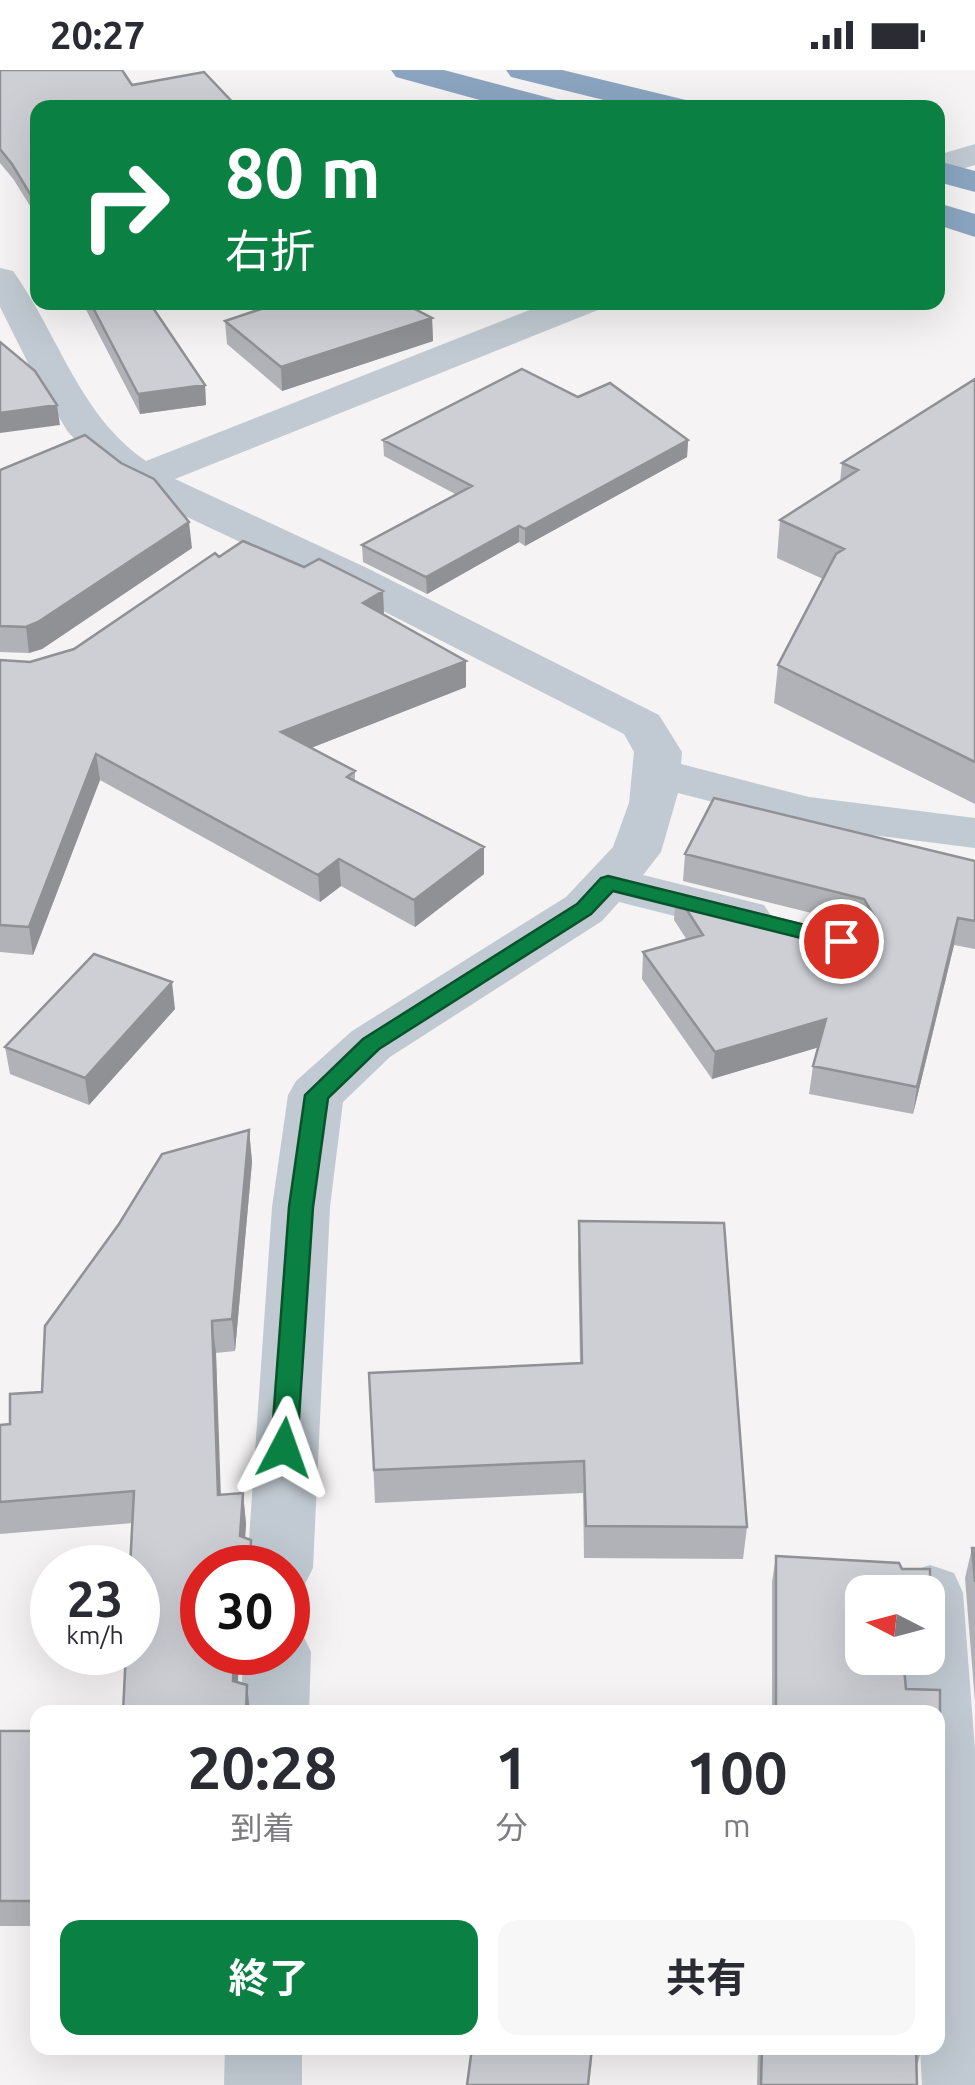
<!DOCTYPE html>
<html lang="ja">
<head>
<meta charset="utf-8">
<style>
  :root { --surface:#fff; --page:#f7f7f7; --text:#2b2b33; --muted:#7c7c81; --accent:#0b8043 }
  body { margin:0; font-family:Ubuntu,"Noto Sans JP",sans-serif; background:var(--page); color:var(--text); height:100vh; display:flex; flex-direction:column; font-size:38px; white-space:nowrap }
  * { box-sizing:border-box; margin:0 }
  p { font-size:32px; color:var(--muted) }
  .icon { flex:none; width:55px; height:55px; fill:none; stroke:currentColor; stroke-width:2; stroke-linecap:round; stroke-linejoin:round }
  .map { position:relative; flex:1; overflow:hidden }
  .sheet { position:absolute; left:30px; top:1635px; width:915px; height:350px; display:flex; flex-direction:column; background:var(--surface); border-radius:20px; box-shadow:0 10px 40px #0002 }
  .sheet>* { flex:none }
  .hud { position:absolute; left:30px; top:30px; width:915px; height:210px; border-radius:20px; box-shadow:0 10px 40px #0002; background:#0b8043; color:#fff; overflow:hidden }
  .needle { width:65px; rotate:276deg }
  .fabs { position:absolute; left:845px; top:1505px; display:grid; gap:20px }
  .fabs a { display:grid; place-items:center; width:100px; height:100px; border-radius:20px; background:var(--surface); box-shadow:0 10px 40px #0002; font-size:50px }
  .speed { position:absolute; left:30px; top:1475px; display:flex; gap:20px; font-size:50px; font-weight:700; text-align:center }
  .speed>* { display:grid; place-content:center; width:130px; height:130px; border-radius:50%; background:var(--surface); box-shadow:0 10px 40px #0002; line-height:1 }
  .speed small { font-size:25px; font-weight:400 }
  .speed .limit { border:15px solid #d22; background:#fff; color:#111 }
  .pin { position:absolute; display:grid; place-items:center; width:85px; height:85px; color:#fff; margin:-42px; border:5px solid #fff; border-radius:50%; box-shadow:0 2px 10px #0007 }
  .me { position:absolute; width:110px; margin:-55px; rotate:4deg; stroke-linejoin:round; filter:drop-shadow(0 0 8px #0008) }
  .turn { display:flex; align-items:center; gap:35px; height:210px; padding:0 30px; font-size:45px }
  .turn .icon { width:130px; height:130px; stroke-width:2.5 }
  .turn b { display:block; font-size:70px; line-height:85px }
  .eta { display:flex; justify-content:space-evenly; align-items:center; height:170px; text-align:center }
  .eta b { font-size:60px; font-weight:700; line-height:70px }
  .primary-button { display:flex; gap:20px; margin-top:auto; padding:20px 30px }
  .primary-button a { flex:1; height:115px; border-radius:20px; background:var(--accent); color:#fff; font-size:40px; font-weight:700; line-height:115px; text-align:center }
  .primary-button a+a { background:var(--page); color:var(--text) }
  .status { display:flex; justify-content:space-between; align-items:center; height:70px; padding:0 50px; background:var(--surface); direction:ltr }
  .status svg { height:28px; fill:currentColor }
  .map>svg:first-child { display:block }
  .lines { fill:none; stroke-linecap:round; stroke-linejoin:round }
  .minor { fill:#c1cad2; fill-rule:evenodd }
  .highway { fill:#8ba5c1; fill-rule:evenodd }
  .wall { fill:#b0b2b7 }
  .shaded-wall { fill:#909195 }
  .building { fill:#cdcfd5; stroke:#909195; stroke-width:2.5 }
  .route { fill:#0b8043; stroke:#07532c; stroke-width:2.5 }
</style>
</head>
<body>
<div class="status"><b>20:27</b><svg viewBox="0 0 49 12"><path d="M0 12V9h3v3zM5 12V6h3v6zM10 12V3h3v9zM15 12V0h3v12zM26 1h20v11H26zM47 4h2v5h-2z"/></svg></div>
<div class="map">
<svg width="975" height="2015" viewBox="0 0 975 2015">
  <rect width="100%" height="100%" fill="#f5f3f3"/>
  <g class="lines">
    <path class="minor" d="M 975,74 L 975,95 L 938,106 L 938,85 Z
      M 0,198 L 13,201 C 59,265 79,345 146,391 L 550,232 L 603,232 L 598,240 L 175,409 L 367,498 L 659,645 L 682,682 L 681,694 L 809,727 L 975,748 L 975,778 L 809,757 L 678,723 L 661,782 L 643,805 L 764,835 L 772,847 L 764,859 L 746,864 L 619,832 L 602,851 L 390,987 L 343,1032 L 330,1137 L 313,1498 L 303,1518 L 288,1523 L 288,1498 L 247,1498 L 272,1137 L 288,1025 L 296,1011 L 352,961 L 566,827 L 613,777 L 629,733 L 634,682 L 624,664 L 336,517 L 153,431 L 102,398 L 68,362 L 38,313 L 0,237 Z
      M 930,1495 L 954,1503 L 963,1523 L 975,1680 L 975,2015 L 922,2015 L 920,1978 L 938,1978 L 938,1642 L 903,1642 L 900,1588 L 928,1588 L 928,1522 L 897,1522 L 906,1503 Z
      M 288,1557 L 301,1561 L 311,1582 L 309,1642 L 241,1642 L 243,1582 L 288,1582 Z
      M 225,1978 L 302,1978 L 302,2015 L 224,2015 Z"/>
    <path class="highway" d="M 391,0 L 444,0 L 561,31 L 565,38 L 509,38 L 396,7 Z
      M 506,0 L 562,0 L 690,31 L 694,38 L 636,38 L 511,7 Z
      M 938,91 L 975,101 L 975,122 L 938,112 Z
      M 938,133 L 975,144 L 975,167 L 938,155 Z"/>
  </g>
  <path class="wall" d="M 0,0 L 38,38 L 38,149 L 14,110 L 0,93 Z
    M 82,232 L 149,232 L 205,315 L 206,335 L 140,344 Z
    M 432,248 L 433,271 L 282,321 L 227,274 L 225,251 Z
    M 975,309 L 975,734 L 774,633 L 778,595 L 823,509 L 777,488 L 780,450 L 840,412 L 842,393 Z
    M 578,327 L 688,370 L 687,387 L 525,476 L 519,472 L 427,524 L 363,492 L 362,475 L 457,425 L 384,386 L 383,370 Z
    M 0,400 L 192,478 L 42,579 L 29,583 L 0,582 Z
    M 219,487 L 304,497 L 383,521 L 384,545 L 466,591 L 466,617 L 311,678 L 355,701 L 355,711 L 484,804 L 415,857 L 341,816 L 320,832 L 100,710 L 33,885 L 0,882 L 0,590 L 30,592 L 74,579 Z
    M 685,784 L 975,791 L 975,879 L 954,875 L 913,1044 L 809,1024 L 813,996 L 818,977 L 712,1009 L 642,909 L 643,882 L 687,870 L 674,850 L 676,823 L 844,865 L 863,860 L 860,855 L 683,811 Z
    M 175,939 L 89,1035 L 10,1004 L 5,977 Z
    M 249,1060 L 252,1092 L 235,1281 L 216,1283 L 220,1425 L 243,1423 L 246,1454 L 245,1468 L 202,1498 L 238,1612 L 250,1642 L 133,1453 L 0,1464 L 0,1355 L 10,1354 L 42,1322 Z
    M 579,1151 L 747,1457 L 743,1489 L 584,1488 L 583,1423 L 375,1433 L 369,1303 L 580,1293 L 578,1184 Z
    M 972,1478 L 975,1478 L 975,1632 L 965,1508 Z
    M 776,1486 L 899,1493 L 902,1499 L 930,1499 L 930,1558 L 928,1569 L 928,1522 L 862,1522 L 862,1588 L 904,1588 L 906,1619 L 940,1620 L 940,1806 L 938,1818 L 938,1642 L 772,1642 L 772,1512 Z
    M 0,1661 L 38,1661 L 38,1856 L 0,1856 Z
    M 758,1978 L 922,1978 L 917,1996 L 917,2015 L 757,2015 Z"/>
  <path class="shaded-wall" d="M 432,248 L 433,271 L 282,321 L 281,297 Z
    M 205,315 L 206,335 L 140,344 L 138,324 Z
    M 57,335 L 60,355 L 0,363 L 0,343 Z
    M 688,370 L 687,387 L 525,476 L 525,459 Z
    M 189,452 L 192,478 L 42,579 L 29,583 L 26,557 Z
    M 519,456 L 519,472 L 427,524 L 426,507 Z
    M 383,521 L 384,547 L 363,533 Z
    M 466,591 L 466,617 L 283,689 L 281,662 Z
    M 96,684 L 100,710 L 33,885 L 29,857 Z
    M 484,777 L 484,804 L 415,857 L 414,830 Z
    M 339,789 L 341,816 L 320,832 L 318,805 Z
    M 958,848 L 954,875 L 913,1044 L 917,1017 Z
    M 172,912 L 175,939 L 89,1035 L 85,1008 Z
    M 826,949 L 823,976 L 712,1009 L 715,982 Z
    M 249,1060 L 252,1092 L 235,1281 L 232,1249 Z
    M 212,1251 L 216,1283 L 222,1457 L 218,1425 Z
    M 243,1423 L 246,1454 L 243,1498 L 240,1466 Z
    M 251,1470 L 254,1498 L 250,1498 Z
    M 234,1582 L 239,1582 L 237,1642 L 233,1611 Z
    M 247,1615 L 250,1642 L 246,1642 Z"/>
  <path class="building" d="M 0,0 L 122,0 L 132,15 L 204,2 L 238,38 L 38,38 L 38,137 L 12,94 L 0,79 Z
    M 90,232 L 149,232 L 205,315 L 138,324 Z
    M 282,232 L 401,232 L 432,248 L 281,297 L 225,251 Z
    M 0,272 L 35,301 L 57,335 L 0,343 Z
    M 522,299 L 578,327 L 610,313 L 688,370 L 525,459 L 519,456 L 426,507 L 362,475 L 472,416 L 383,370 Z
    M 975,309 L 975,692 L 778,595 L 836,484 L 844,479 L 780,450 L 858,400 L 842,393 Z
    M 85,365 L 121,393 L 154,409 L 189,452 L 38,552 L 26,557 L 0,556 L 0,400 Z
    M 243,471 L 304,497 L 319,489 L 383,521 L 363,533 L 466,591 L 281,662 L 355,701 L 347,707 L 484,777 L 414,830 L 339,789 L 318,805 L 96,684 L 29,857 L 0,855 L 0,590 L 30,592 L 74,579 L 215,483 L 219,487 Z
    M 714,728 L 975,791 L 975,851 L 958,848 L 917,1017 L 813,996 L 826,949 L 715,982 L 643,882 L 703,865 L 676,823 L 844,865 L 864,860 L 874,846 L 864,829 L 685,784 Z
    M 94,884 L 172,912 L 85,1008 L 5,977 Z
    M 249,1060 L 232,1249 L 212,1251 L 218,1425 L 243,1423 L 240,1466 L 251,1470 L 250,1498 L 202,1498 L 202,1582 L 234,1582 L 233,1611 L 247,1615 L 246,1642 L 123,1642 L 126,1582 L 138,1582 L 138,1498 L 130,1498 L 134,1421 L 0,1432 L 0,1355 L 10,1354 L 10,1324 L 42,1322 L 45,1256 L 119,1154 L 162,1084 Z
    M 579,1151 L 724,1153 L 747,1457 L 586,1456 L 584,1391 L 374,1400 L 369,1303 L 582,1293 Z
    M 972,1478 L 975,1478 L 975,1512 Z
    M 776,1486 L 899,1493 L 902,1499 L 930,1499 L 930,1558 L 928,1558 L 928,1522 L 862,1522 L 862,1588 L 903,1588 L 906,1619 L 940,1620 L 940,1806 L 938,1806 L 938,1642 L 776,1642 Z
    M 0,1661 L 38,1661 L 38,1831 L 0,1831 Z
    M 938,1898 L 941,1950 L 938,1951 Z
    M 472,1978 L 592,1978 L 588,2015 L 467,2015 Z
    M 762,1978 L 916,1978 L 917,2015 L 761,2015 Z"/>
  <path class="route" d="M 608,806 L 841,864 L 852,871 L 841,878 L 613,821 L 591,844 L 379,979 L 328,1028 L 313,1137 L 297,1378 L 293,1386 L 284,1389 L 275,1386 L 271,1378 L 289,1137 L 305,1025 L 363,969 L 577,834 L 601,808 Z"/>
</svg>
<div class="fabs">
<a><svg class="needle" viewBox="-14 -14 28 28"><path d="M0-13l5 13h-10z" fill="#e53935"/><path d="M0 13l5-13h-10z" fill="#7c7c81"/></svg></a>
</div>
<div class="speed"><div>23<small>km/h</small></div><div class="limit">30</div></div>
<div class="pin" style="left:841px;top:871px;background:#d93025"><svg class="icon" aria-label="arrive" viewBox="0 0 24 24"><path d="M6 21V4h12l-3 4 3 4H6"/></svg></div>
<svg class="me" style="left:284px;top:1378px" viewBox="-20 -20 40 40"><path d="M0-17L14 15 0 8-14 15z" fill="#0b8043" stroke="#fff" stroke-width="4"/></svg>
<div class="hud">
<div class="turn"><svg class="icon" aria-label="right" viewBox="0 0 24 24"><path d="M7 20v-9h11M14 6l5 5-5 5"/></svg><div><b>80 m</b>右折</div></div>
</div>
<section class="sheet">
<div class="eta">
<div><b>20:28</b><p>到着</p></div>
<div><b>1</b><p>分</p></div>
<div><b>100</b><p>m</p></div>
</div>
<div class="primary-button"><a>終了</a><a>共有</a></div>
</section>
</div>
</body>
</html>
